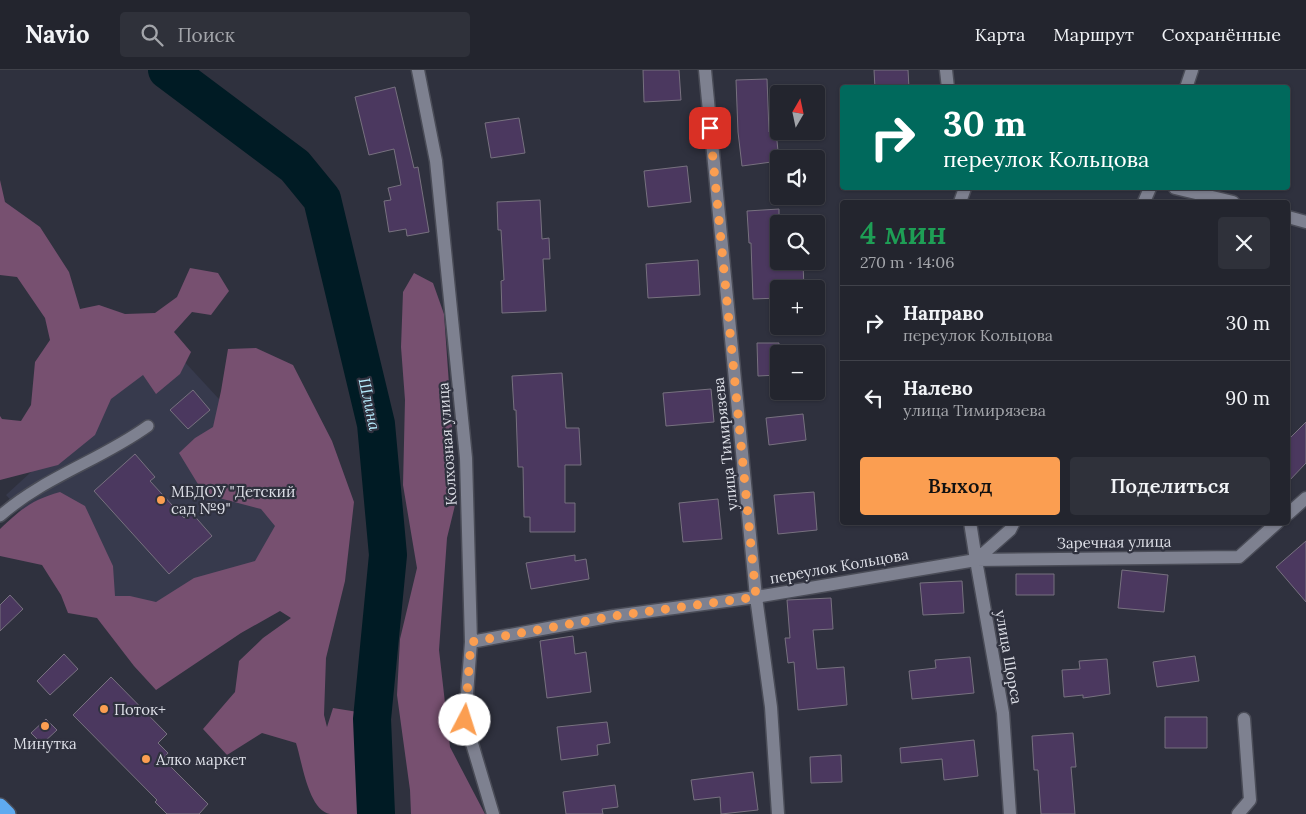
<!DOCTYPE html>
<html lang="ru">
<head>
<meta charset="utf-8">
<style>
  :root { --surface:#23252e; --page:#2f313a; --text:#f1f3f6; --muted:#a3a5aa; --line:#40424a; --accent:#fb9e51 }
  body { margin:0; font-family:Lora,serif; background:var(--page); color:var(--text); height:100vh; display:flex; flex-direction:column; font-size:19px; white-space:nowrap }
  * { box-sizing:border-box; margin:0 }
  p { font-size:16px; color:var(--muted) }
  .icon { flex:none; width:28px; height:28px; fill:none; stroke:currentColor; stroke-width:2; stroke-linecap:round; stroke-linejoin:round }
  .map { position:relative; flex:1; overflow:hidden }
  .sheet { position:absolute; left:840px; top:130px; width:450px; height:325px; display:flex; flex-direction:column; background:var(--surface); border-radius:5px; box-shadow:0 1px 4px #0004,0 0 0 1px var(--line) }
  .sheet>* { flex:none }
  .guide { position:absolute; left:840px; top:15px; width:450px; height:105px; border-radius:5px; box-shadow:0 1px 4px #0004,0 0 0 1px var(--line); background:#00695c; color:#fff; overflow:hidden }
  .needle { width:32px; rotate:9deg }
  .controls { position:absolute; left:770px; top:15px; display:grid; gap:10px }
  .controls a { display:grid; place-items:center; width:55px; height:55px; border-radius:5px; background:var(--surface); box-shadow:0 1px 4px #0004,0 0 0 1px var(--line); font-size:25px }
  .pin { position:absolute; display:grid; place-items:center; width:42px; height:42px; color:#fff; margin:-21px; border-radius:10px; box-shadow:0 2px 8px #0006 }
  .me { position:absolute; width:55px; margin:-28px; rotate:5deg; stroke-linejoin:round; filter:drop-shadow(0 0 4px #0008) }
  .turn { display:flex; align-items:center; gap:18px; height:105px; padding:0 20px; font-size:22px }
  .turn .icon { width:65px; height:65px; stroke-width:2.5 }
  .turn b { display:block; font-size:35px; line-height:42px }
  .round { display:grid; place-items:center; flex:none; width:52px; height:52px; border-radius:5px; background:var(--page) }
  .headline { display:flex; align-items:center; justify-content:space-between; height:85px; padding:0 20px }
  h1 { font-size:30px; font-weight:600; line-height:38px; color:#1e9e55 }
  .action { display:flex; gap:10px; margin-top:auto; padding:10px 20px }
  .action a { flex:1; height:58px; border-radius:5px; background:var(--accent); color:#111; font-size:20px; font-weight:600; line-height:58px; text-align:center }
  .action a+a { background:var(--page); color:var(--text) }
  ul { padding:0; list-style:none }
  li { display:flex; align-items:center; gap:15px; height:75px; padding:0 20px; border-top:1px solid var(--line) }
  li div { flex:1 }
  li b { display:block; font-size:19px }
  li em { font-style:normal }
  header { display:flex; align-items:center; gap:30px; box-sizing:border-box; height:70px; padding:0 25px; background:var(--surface); border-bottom:1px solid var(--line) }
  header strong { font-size:24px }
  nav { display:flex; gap:28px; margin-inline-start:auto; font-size:18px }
  .search { width:350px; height:45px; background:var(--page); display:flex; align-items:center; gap:12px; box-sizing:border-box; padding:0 18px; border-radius:5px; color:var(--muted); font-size:19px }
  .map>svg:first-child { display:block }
  .built { fill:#373a4d }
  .forest { fill:#775070 }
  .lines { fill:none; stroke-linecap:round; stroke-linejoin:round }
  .river { stroke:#001b24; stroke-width:38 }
  .building { fill:#4b385f; stroke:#77717f }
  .lane-casing { stroke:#4a4c57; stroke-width:14 }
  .street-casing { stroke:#4a4c57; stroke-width:15 }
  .highway-casing { stroke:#4a4c57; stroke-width:18 }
  .lane { stroke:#7e8190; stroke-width:11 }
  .street { stroke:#7e8190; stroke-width:12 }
  .highway { stroke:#5faaf0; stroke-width:15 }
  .route { stroke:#fb9e51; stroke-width:9; stroke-dasharray:0 16.2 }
  .poi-dot { fill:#fb9e51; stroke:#2f313e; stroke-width:2 }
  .labels { text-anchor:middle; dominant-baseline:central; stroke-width:4.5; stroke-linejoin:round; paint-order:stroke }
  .street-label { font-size:15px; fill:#dddfe7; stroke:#2f313e }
  .poi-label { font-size:15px; fill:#dddfe7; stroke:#2f313e; text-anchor:start }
  .water-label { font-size:16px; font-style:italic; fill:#b6ebfd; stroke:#2f313e }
</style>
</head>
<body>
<header>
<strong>Navio</strong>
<div class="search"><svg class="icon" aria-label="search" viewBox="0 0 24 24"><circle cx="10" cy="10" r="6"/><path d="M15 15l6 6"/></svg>Поиск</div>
<nav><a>Карта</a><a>Маршрут</a><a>Сохранённые</a></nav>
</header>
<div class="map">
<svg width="1306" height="744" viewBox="0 0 1306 744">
  <rect width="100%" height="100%" fill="#2f313e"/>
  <path class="built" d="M 169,275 L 317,435 L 154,585 L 6,425 Z"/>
  <path class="forest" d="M 0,110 L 5,132 L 40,157 L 69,202 L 80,239 L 99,235 L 125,244 L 155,243 L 177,227 L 190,198 L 218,203 L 229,221 L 211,245 L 192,242 L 174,262 L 191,282 L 180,304 L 156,324 L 143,305 L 111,329 L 95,365 L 58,395 L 0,410 L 0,346 L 2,349 L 21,351 L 31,335 L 35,292 L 50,270 L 45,248 L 17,207 L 0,205 Z
    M 414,203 L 433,213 L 444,244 L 457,427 L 447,468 L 439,580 L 450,677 L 485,744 L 411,744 L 410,720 L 397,625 L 400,569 L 417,498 L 403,415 L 405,330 L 401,277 L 403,222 Z
    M 256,278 L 293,295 L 332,371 L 354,432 L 345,511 L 326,588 L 324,645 L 327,657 L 333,638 L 358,642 L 365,744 C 354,744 341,744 330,744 C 308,740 302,691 296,673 L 262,663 L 227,685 L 203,659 L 235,622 L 239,591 L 263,568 L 291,548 L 280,541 L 241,563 L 156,620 L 134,596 L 97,548 L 68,543 L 61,525 L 42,495 L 0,486 L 0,459 C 21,439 32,430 60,422 L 85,436 L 113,496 L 115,526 L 130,526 L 156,532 L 194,508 L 255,491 L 275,456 L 261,439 L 204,424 L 179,383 L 195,368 L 213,357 L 221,321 L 228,279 Z"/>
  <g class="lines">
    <path class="river" d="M 167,0 L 295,96 L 322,129 L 376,354 L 388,485 L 372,649 L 376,744"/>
  </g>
  <path class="building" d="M 643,0 L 679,0 L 681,30 L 644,32 Z
    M 874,0 L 908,0 L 909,18 L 875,18 Z
    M 767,9 L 769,62 L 776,61 L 779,91 L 742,96 L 738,62 L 736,10 Z
    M 395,17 L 414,98 L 418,97 L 429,162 L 407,166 L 406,159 L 389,162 L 384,131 L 391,130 L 388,118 L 401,115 L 394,79 L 369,85 L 355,27 Z
    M 519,48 L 525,83 L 491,88 L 485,53 Z
    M 687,96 L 691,132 L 648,137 L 644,101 Z
    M 540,130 L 542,169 L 549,168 L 550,189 L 543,189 L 546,241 L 502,243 L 501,211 L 504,210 L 501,160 L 498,160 L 497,132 Z
    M 779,139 L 779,194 L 803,193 L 804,219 L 779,219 L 779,228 L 753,229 L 751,173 L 749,173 L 747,141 Z
    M 698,190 L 700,225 L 648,228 L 646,194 Z
    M 757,273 L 779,273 L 779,305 L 758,306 Z
    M 562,303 L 566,358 L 579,358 L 581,395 L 565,395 L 565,433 L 575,433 L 575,462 L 530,462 L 530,447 L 524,447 L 523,397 L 518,397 L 516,340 L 514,340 L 512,306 Z
    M 711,319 L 714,352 L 666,356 L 663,323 Z
    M 193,320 L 210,340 L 188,359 L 170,340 Z
    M 803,344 L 806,370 L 769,375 L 766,348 Z
    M 1306,352 L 1306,393 L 1288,412 L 1288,370 Z
    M 135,384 L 155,407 L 150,411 L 184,448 L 191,442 L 212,466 L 169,504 L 94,421 Z
    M 814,422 L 817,460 L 778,464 L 774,425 Z
    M 718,429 L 722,469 L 683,472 L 679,433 Z
    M 1306,471 L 1306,532 L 1276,497 Z
    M 575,485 L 575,491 L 586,489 L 589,509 L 531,519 L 526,493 Z
    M 1122,500 L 1168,505 L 1164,542 L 1118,538 Z
    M 1016,504 L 1054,504 L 1054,525 L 1016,525 Z
    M 962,511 L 964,543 L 923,545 L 920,513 Z
    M 10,525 L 23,539 L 0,561 L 0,535 Z
    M 831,528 L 833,559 L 813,560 L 817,599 L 844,597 L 847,635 L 798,640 L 794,592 L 788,593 L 785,568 L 790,568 L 787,530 Z
    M 573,566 L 575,584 L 586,582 L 591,622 L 547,628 L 540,571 Z
    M 64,584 L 78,599 L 50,625 L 37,611 Z
    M 1195,586 L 1199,611 L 1157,617 L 1153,592 Z
    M 970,587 L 974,623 L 912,629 L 909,601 L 936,598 L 935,590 Z
    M 1107,589 L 1110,624 L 1083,628 L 1083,625 L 1064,627 L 1062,600 L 1080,599 L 1079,591 Z
    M 111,607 L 167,664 L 158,673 L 168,683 L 163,689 L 208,734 L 199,744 L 167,744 L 155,732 L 157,730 L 73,645 Z
    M 1165,647 L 1207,647 L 1207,678 L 1165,678 Z
    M 46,649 L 57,660 L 42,674 L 31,663 Z
    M 607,652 L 610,673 L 597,675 L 598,685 L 561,690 L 557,657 Z
    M 1073,663 L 1076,697 L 1071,697 L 1075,744 L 1041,744 L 1038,700 L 1034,700 L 1032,666 Z
    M 974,670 L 978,706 L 944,710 L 942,689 L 901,693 L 900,678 Z
    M 841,685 L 842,712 L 811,713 L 810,687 Z
    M 753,702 L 758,740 L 721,744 L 720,727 L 694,730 L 691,710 Z
    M 615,715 L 618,737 L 602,739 L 603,744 L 566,744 L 563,722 Z"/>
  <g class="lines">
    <g class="lane-casing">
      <path id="lane" d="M 0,446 C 44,407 101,390 148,356"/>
    </g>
    <g class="street-casing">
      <path id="street" d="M 418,0 L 436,91 L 466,388 L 471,572 L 465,650 L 493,744
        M 705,0 L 756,527 L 771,637 L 778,744
        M 946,0 L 948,18
        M 1186,18 L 1192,0
        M 1175,118 L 1233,132
        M 960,132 L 965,118
        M 1144,132 L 1150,118
        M 1288,147 L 1306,152
        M 1288,444 L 1306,428
        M 970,452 L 976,490
        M 471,572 L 614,546 L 756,527 L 976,490 L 1239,487 L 1278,452
        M 1010,744 L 1003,643 L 976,490 L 1010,460 L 1014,452
        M 1238,744 L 1250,730 L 1244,649"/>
    </g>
    <g class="highway-casing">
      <path id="highway" d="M 0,736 L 8,744"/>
    </g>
    <use href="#lane" class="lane"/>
    <use href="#street" class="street"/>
    <use href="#highway" class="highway"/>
  </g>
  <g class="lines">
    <path class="route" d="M 465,650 L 471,572 L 614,546 L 756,527 L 710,58"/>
  </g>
  <g class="poi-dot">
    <circle cx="161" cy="430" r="5"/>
    <circle cx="104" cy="639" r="5"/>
    <circle cx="45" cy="656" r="5"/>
    <circle cx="146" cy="689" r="5"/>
  </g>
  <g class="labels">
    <g class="street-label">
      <text transform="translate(447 374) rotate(-94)">Колхозная улица</text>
      <text transform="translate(725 374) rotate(-96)">улица Тимирязева</text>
      <text transform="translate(1114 472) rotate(-1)">Заречная улица</text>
      <text transform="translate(839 496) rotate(-10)">переулок Кольцова</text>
      <text transform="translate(1009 587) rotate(80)">улица Щорса</text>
    </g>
    <g class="poi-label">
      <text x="171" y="421">МБДОУ "Детский<tspan x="171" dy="17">сад №9"</tspan></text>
      <text x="114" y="639">Поток+</text>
      <text x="45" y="673" text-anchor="middle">Минутка</text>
      <text x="156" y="689">Алко маркет</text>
    </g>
    <g class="water-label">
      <text transform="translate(370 334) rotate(78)">Шлина</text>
    </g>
  </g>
</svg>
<div class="controls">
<a><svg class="needle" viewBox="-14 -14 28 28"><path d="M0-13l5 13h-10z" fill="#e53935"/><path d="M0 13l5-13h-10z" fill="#a3a5aa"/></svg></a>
<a><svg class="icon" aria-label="sound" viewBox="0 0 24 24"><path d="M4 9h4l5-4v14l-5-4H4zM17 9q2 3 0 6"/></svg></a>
<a><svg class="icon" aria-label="search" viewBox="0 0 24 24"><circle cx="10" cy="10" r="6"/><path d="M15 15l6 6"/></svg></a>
<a>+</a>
<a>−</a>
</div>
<div class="pin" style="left:710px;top:58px;background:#d93025"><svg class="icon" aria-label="arrive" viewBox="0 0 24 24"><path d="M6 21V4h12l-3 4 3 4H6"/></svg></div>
<svg class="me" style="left:465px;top:650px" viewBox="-20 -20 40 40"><circle r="19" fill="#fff"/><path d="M0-13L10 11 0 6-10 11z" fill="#fb9e51"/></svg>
<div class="guide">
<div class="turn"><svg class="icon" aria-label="right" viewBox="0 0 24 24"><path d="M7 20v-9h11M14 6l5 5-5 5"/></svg><div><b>30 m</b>переулок Кольцова</div></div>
</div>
<section class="sheet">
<div class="headline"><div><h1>4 мин</h1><p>270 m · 14:06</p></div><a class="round"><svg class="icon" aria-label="close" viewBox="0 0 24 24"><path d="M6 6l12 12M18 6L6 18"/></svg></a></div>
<ul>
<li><svg class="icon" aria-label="right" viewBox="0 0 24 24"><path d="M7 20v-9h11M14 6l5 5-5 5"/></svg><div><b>Направо</b><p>переулок Кольцова</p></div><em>30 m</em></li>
<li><svg class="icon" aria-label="left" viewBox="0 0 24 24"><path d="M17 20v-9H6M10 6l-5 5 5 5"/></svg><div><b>Налево</b><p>улица Тимирязева</p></div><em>90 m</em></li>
</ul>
<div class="action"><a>Выход</a><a>Поделиться</a></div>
</section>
</div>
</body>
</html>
